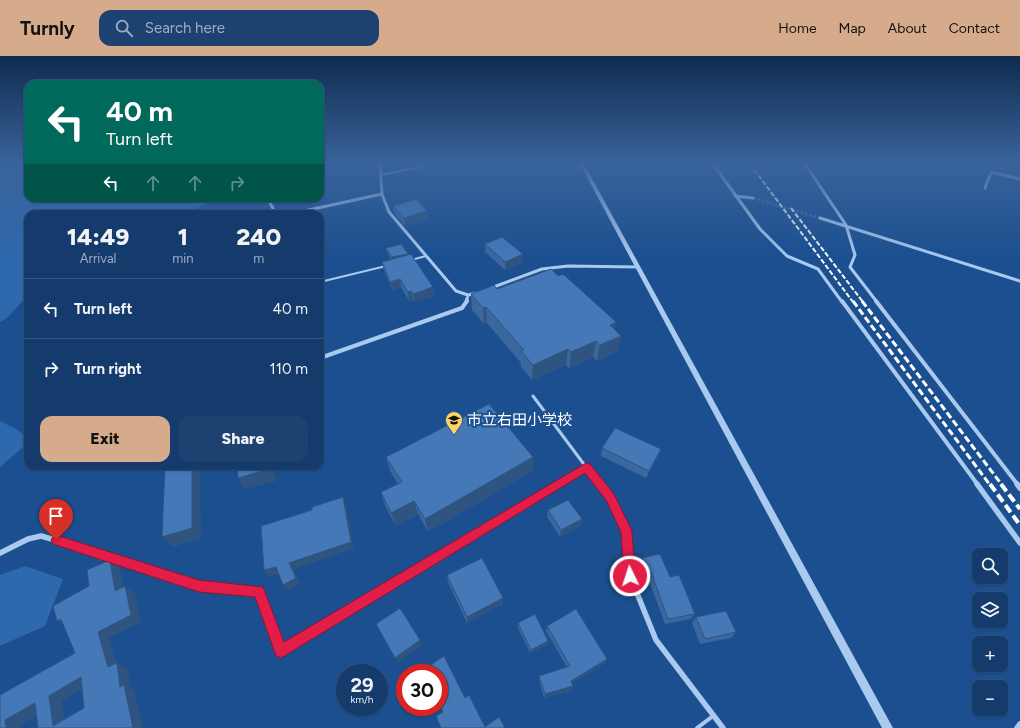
<!DOCTYPE html>
<html lang="en">
<head>
<meta charset="utf-8">
<style>
  :root { --surface:#143b6b; --page:#1d4271; --text:#f1f3f6; --muted:#9dadc1; --line:#33557e; --accent:#d6ab8b }
  body { margin:0; font-family:Figtree,"Noto Sans JP",sans-serif; background:var(--page); color:var(--text); height:100vh; display:flex; flex-direction:column; font-size:15px; white-space:nowrap }
  * { box-sizing:border-box; margin:0 }
  p { font-size:13px; color:var(--muted) }
  .icon { flex:none; width:22px; height:22px; fill:none; stroke:currentColor; stroke-width:2; stroke-linecap:round; stroke-linejoin:round }
  .map { position:relative; flex:1; overflow:hidden }
  .details { position:absolute; left:24px; top:154px; width:300px; height:260px; display:flex; flex-direction:column; background:var(--surface); border-radius:12px; box-shadow:0 1px 3px #0004,0 0 0 1px var(--line) }
  .details>* { flex:none }
  .guide { position:absolute; left:24px; top:24px; width:300px; height:122px; border-radius:12px; box-shadow:0 1px 3px #0004,0 0 0 1px var(--line); background:#00695c; color:#fff; overflow:hidden }
  .buttons { position:absolute; left:972px; top:492px; display:grid; gap:8px }
  .buttons a { display:grid; place-items:center; width:36px; height:36px; border-radius:8px; background:var(--surface); box-shadow:0 1px 3px #0004,0 0 0 1px var(--line); font-size:20px }
  .speed { position:absolute; left:336px; top:608px; display:flex; gap:8px; font-size:20px; font-weight:700; text-align:center }
  .speed>* { display:grid; place-content:center; width:52px; height:52px; border-radius:50%; background:var(--surface); box-shadow:0 1px 3px #0004,0 0 0 1px var(--line); line-height:1 }
  .speed small { font-size:10px; font-weight:400 }
  .speed .limit { border:6px solid #d22; background:#fff; color:#111 }
  .pin { position:absolute; display:grid; place-items:center; width:34px; height:34px; color:#fff; margin:-41px -17px; border-radius:50% 50% 50% 0; rotate:-45deg; box-shadow:0 0 4px #0007 }
  .pin .icon { rotate:45deg }
  .me { position:absolute; width:44px; margin:-22px; rotate:356deg; stroke-linejoin:round; filter:drop-shadow(0 0 3px #0008) }
  .turn { display:flex; align-items:center; gap:14px; height:84px; padding:0 16px; font-size:18px }
  .turn .icon { width:52px; height:52px; stroke-width:2.5 }
  .turn b { display:block; font-size:28px; line-height:34px }
  .lanes { display:flex; align-items:center; height:38px; padding:0 16px; background:#0003; justify-content:center; gap:20px; direction:ltr }
  .lanes .off { opacity:.35 }
  .eta { display:flex; justify-content:space-evenly; align-items:center; height:68px; text-align:center }
  .eta b { font-size:24px; font-weight:800; line-height:28px }
  .primary-button { display:flex; gap:8px; margin-top:auto; padding:8px 16px }
  .primary-button a { flex:1; height:46px; border-radius:12px; background:var(--accent); color:#111; font-size:16px; font-weight:800; line-height:46px; text-align:center }
  .primary-button a+a { background:var(--page); color:var(--text) }
  ul { padding:0; list-style:none }
  li { display:flex; align-items:center; gap:12px; height:60px; padding:0 16px; border-top:1px solid var(--line) }
  li div { flex:1 }
  li b { display:block; font-size:15px }
  li em { font-style:normal }
  header { display:flex; align-items:center; gap:24px; box-sizing:border-box; height:56px; padding:0 20px; background:var(--accent); color:#111 }
  header strong { font-size:19px }
  nav { display:flex; gap:22px; margin-inline-start:auto; font-size:14px }
  .search { width:280px; height:36px; background:var(--page); display:flex; align-items:center; gap:10px; box-sizing:border-box; padding:0 14px; border-radius:12px; color:var(--muted); font-size:15px }
  .map>svg:first-child { display:block }
  .green { fill:#2e69ad }
  .lines { fill:none; stroke-linecap:round; stroke-linejoin:round }
  .minor-tunnel { stroke:#3d69a0; stroke-width:3; stroke-dasharray:3 1.5; stroke-linecap:butt }
  .service-far2 { stroke:#a9c9ee; stroke-width:2 }
  .service-far1 { stroke:#a9c9ee; stroke-width:3 }
  .service { stroke:#a9c9ee; stroke-width:4 }
  .minor-far2 { stroke:#a9c9ee; stroke-width:3 }
  .minor-far1 { stroke:#a9c9ee; stroke-width:4 }
  .minor { stroke:#a9c9ee; stroke-width:5.5 }
  .tertiary { fill:#a9c9ee; fill-rule:evenodd }
  .rail-far2 { stroke:#fff; stroke-width:2; stroke-dasharray:5 2; stroke-linecap:butt }
  .rail-far1 { stroke:#fff; stroke-width:3; stroke-dasharray:7 3; stroke-linecap:butt }
  .rail { stroke:#fff; stroke-width:4; stroke-dasharray:9 4; stroke-linecap:butt }
  .wall { fill:#3a679d }
  .shaded-wall { fill:#305480 }
  .building { fill:#4478b7; stroke:#305480; fill-rule:evenodd }
  .route { fill:#e11d48; stroke:#92132f }
  .labels { text-anchor:middle; dominant-baseline:central; stroke-width:4; stroke-linejoin:round; paint-order:stroke }
  .poi-label { font-size:15px; fill:#fff; stroke:#1b4f8f; text-anchor:start }
</style>
</head>
<body>
<header>
<strong>Turnly</strong>
<div class="search"><svg class="icon" aria-label="search" viewBox="0 0 24 24"><circle cx="10" cy="10" r="6"/><path d="M15 15l6 6"/></svg>Search here</div>
<nav><a>Home</a><a>Map</a><a>About</a><a>Contact</a></nav>
</header>
<div class="map">
<svg width="1020" height="672" viewBox="0 0 1020 672">
  <rect width="100%" height="100%" fill="#1b4f8f"/>
  <path class="green" d="M 0,108 L 28,108 L 28,142 L 224,142 L 208,147 L 184,158 L 28,158 L 28,239 L 8,261 L 0,266 Z
    M 0,365 C 11,371 25,374 28,387 L 0,411 Z
    M 25,510 L 63,523 L 45,570 L 0,590 L 0,519 Z"/>
  <g class="lines">
    <path class="minor-tunnel" d="M 753,142 L 820,162"/>
    <path class="service-far2" d="M 381,119 L 420,111 L 423,108
      M 411,204 L 426,200
      M 320,226 L 386,210"/>
    <path class="service-far1" d="M 533,340 L 586,411"/>
    <path class="service" d="M 697,672 L 713,660"/>
    <path class="minor-far2" d="M 380,108 L 382,138 L 389,156 L 456,235 L 468,239 L 477,237
      M 713,108 L 760,173 L 787,200 L 818,213 L 842,246
      M 805,108 L 846,169 L 855,199 L 850,211 L 877,246
      M 985,132 L 991,116 L 1020,123
      M 735,140 L 753,142
      M 269,145 L 276,158
      M 290,158 L 382,138
      M 820,162 L 1020,225
      M 491,232 L 542,213 L 568,210 L 638,211
      M 466,246 L 468,239"/>
    <path class="minor-far1" d="M 842,245 L 978,429
      M 876,245 L 1018,429
      M 320,302 L 462,252 L 467,245
      M 556,429 L 586,411 L 601,429"/>
    <path class="minor" d="M 600,428 L 610,441 L 626,475 L 630,520 L 656,584 L 723,672
      M 977,428 L 1020,487
      M 1017,428 L 1020,432
      M 0,497 L 28,483 L 41,480 L 101,497 L 199,530 L 258,535 L 281,595 L 557,428
      M 1017,672 L 1020,668"/>
    <path class="tertiary" d="M 580,108 L 584,108 L 893,672 L 882,672 Z"/>
    <path class="rail-far2" d="M 750,108 L 853,246
      M 791,152 L 863,246"/>
    <path class="rail-far1" d="M 853,245 L 990,429
      M 862,245 L 1002,429"/>
    <path class="rail" d="M 990,428 L 1020,469
      M 1001,428 L 1020,453"/>
  </g>
  <path class="wall" d="M 393,150 L 428,162 L 405,170 L 395,158 Z
    M 485,188 L 523,206 L 505,214 L 485,196 Z
    M 386,192 L 408,199 L 433,231 L 434,240 L 414,246 L 413,244 L 409,245 L 401,231 L 392,234 L 384,214 L 382,206 L 391,203 L 387,196 Z
    M 558,220 L 616,266 L 614,273 L 621,280 L 618,295 L 597,305 L 593,301 L 569,312 L 566,309 L 532,324 L 521,311 L 521,307 L 487,267 L 484,268 L 472,254 L 471,238 Z
    M 602,392 L 661,393 L 658,401 L 646,422 L 601,400 Z
    M 386,401 L 533,401 L 532,415 L 428,476 L 418,458 L 396,470 L 385,450 L 381,436 L 398,428 L 390,415 Z
    M 548,454 L 582,463 L 580,470 L 560,481 L 547,461 Z
    M 642,502 L 670,521 L 695,558 L 691,563 L 665,568 L 648,522 L 645,523 L 640,508 Z
    M 447,519 L 503,548 L 467,567 L 448,526 Z
    M 696,561 L 736,576 L 731,582 L 700,588 L 692,567 Z
    M 518,567 L 548,585 L 548,588 L 530,597 L 517,570 Z
    M 547,570 L 607,603 L 605,607 L 572,627 L 573,630 L 572,634 L 544,642 L 539,624 L 539,620 L 567,611 L 546,575 Z"/>
  <path class="shaded-wall" d="M 427,155 L 428,162 L 405,170 L 404,162 Z
    M 408,198 L 409,202 L 393,206 L 392,201 Z
    M 523,198 L 523,206 L 505,214 L 505,206 Z
    M 400,223 L 401,231 L 392,234 L 390,226 Z
    M 433,231 L 434,240 L 414,246 L 413,238 Z
    M 411,235 L 413,244 L 409,245 L 408,236 Z
    M 486,251 L 487,267 L 484,268 L 483,252 Z
    M 616,266 L 613,282 L 610,269 Z
    M 621,280 L 618,295 L 597,305 L 600,289 Z
    M 596,285 L 593,301 L 569,312 L 571,296 Z
    M 568,293 L 566,309 L 532,324 L 533,309 Z
    M 661,393 L 658,401 L 646,422 L 649,415 Z
    M 533,401 L 532,415 L 428,476 L 425,463 Z
    M 192,410 L 200,410 L 201,482 L 173,491 L 162,481 Z
    M 269,410 L 274,410 L 276,425 L 245,433 L 238,422 Z
    M 343,441 L 346,448 L 354,492 L 294,513 L 300,528 L 288,535 L 283,529 L 289,507 Z
    M 414,445 L 418,458 L 396,470 L 391,457 Z
    M 582,463 L 580,470 L 560,481 L 561,474 Z
    M 110,504 L 120,512 L 125,542 L 115,535 Z
    M 276,511 L 280,517 L 269,521 L 264,514 Z
    M 651,516 L 648,522 L 645,523 L 648,517 Z
    M 125,530 L 135,537 L 141,566 L 109,582 L 118,613 L 117,607 L 128,613 L 130,632 L 134,634 L 143,672 L 133,672 L 120,631 L 108,611 L 98,576 Z
    M 503,542 L 503,548 L 467,567 L 467,561 Z
    M 61,563 L 69,572 L 57,565 Z
    M 420,584 L 422,589 L 398,607 L 395,602 Z
    M 548,585 L 548,588 L 530,597 L 531,594 Z
    M 607,603 L 605,607 L 570,629 L 571,625 Z
    M 81,621 L 93,627 L 62,645 L 66,672 L 53,670 L 49,640 Z
    M 573,630 L 572,634 L 544,642 L 545,638 Z
    M 35,647 L 49,652 L 20,669 L 20,672 L 6,672 L 5,664 Z"/>
  <path class="building" d="M 416,143 L 427,155 L 404,162 L 393,150 Z
    M 502,181 L 523,198 L 505,206 L 485,188 Z
    M 401,188 L 408,198 L 392,201 L 386,192 Z
    M 411,198 L 433,231 L 413,238 L 411,235 L 408,236 L 400,223 L 390,226 L 382,206 Z
    M 551,213 L 558,220 L 563,218 L 594,246 L 616,266 L 610,269 L 621,280 L 600,289 L 596,285 L 571,296 L 568,293 L 533,309 L 521,295 L 524,294 L 486,251 L 483,252 L 471,238 L 494,229 L 497,233 Z
    M 489,348 L 533,401 L 425,463 L 414,445 L 391,457 L 381,436 L 402,426 L 386,401 Z
    M 615,372 L 661,393 L 649,415 L 602,392 Z
    M 165,410 L 192,410 L 192,472 L 162,481 Z
    M 237,410 L 269,410 L 269,413 L 238,422 Z
    M 343,441 L 351,486 L 289,507 L 296,522 L 283,529 L 276,511 L 264,514 L 261,470 L 312,454 L 312,451 Z
    M 568,444 L 582,463 L 561,474 L 548,454 Z
    M 660,498 L 670,521 L 679,519 L 695,558 L 668,563 L 651,516 L 648,517 L 642,502 Z
    M 482,502 L 503,542 L 467,561 L 447,519 Z
    M 110,504 L 115,535 L 125,530 L 131,559 L 98,576 L 108,611 L 117,607 L 120,631 L 124,629 L 133,672 L 38,672 L 35,647 L 5,664 L 6,672 L 0,672 L 0,639 L 75,597 L 61,563 L 57,565 L 53,550 L 89,530 L 87,514 ZM 81,621 L 84,652 L 53,670 L 49,640 Z
    M 400,552 L 420,584 L 395,602 L 376,568 Z
    M 576,553 L 607,603 L 571,625 L 573,630 L 545,638 L 539,620 L 570,610 L 547,570 Z
    M 726,555 L 736,576 L 705,583 L 696,561 Z
    M 535,558 L 548,585 L 531,594 L 518,567 Z
    M 444,600 L 465,642 L 469,639 L 485,671 L 499,661 L 505,672 L 441,672 L 436,660 L 443,656 L 439,648 L 439,617 L 424,617 L 423,614 Z"/>
  <linearGradient id="sky" x2="0" y2="1"><stop stop-color="#0f2b4f"/><stop offset="0.53" stop-color="#39639b"/><stop offset="1" stop-color="#39639b" stop-opacity="0"/></linearGradient>
  <rect width="1020" height="202" fill="url(#sky)"/>
  <path class="route" d="M 586,407 L 590,408 L 614,438 L 632,475 L 635,520 L 634,524 L 630,526 L 625,524 L 624,520 L 621,476 L 606,444 L 585,417 L 281,602 L 276,600 L 255,541 L 199,536 L 56,489 L 53,488 L 51,484 L 53,481 L 56,479 L 199,524 L 263,531 L 284,586 Z"/>
  <defs>
    <g id="school-pin" transform="scale(0.9)"><path d="M0 17L-7.5 6A9.5 9.5 0 1 1 7.5 6Z" fill="#ffd166" stroke="#1b4f8f"/><path d="M0-5L7-2L0 1L-7-2ZM-4 1L0 2.5L4 1V4Q0 6-4 4Z" fill="#111"/></g>
  </defs>
  <g fill-rule="evenodd">
    <use href="#school-pin" x="454" y="364"/>
  </g>
  <g class="labels">
    <g class="poi-label">
      <text x="467" y="364">市立右田小学校</text>
    </g>
  </g>
</svg>
<div class="buttons">
<a><svg class="icon" aria-label="search" viewBox="0 0 24 24"><circle cx="10" cy="10" r="6"/><path d="M15 15l6 6"/></svg></a>
<a><svg class="icon" aria-label="layers" viewBox="0 0 24 24"><path d="M12 4l9 5-9 5-9-5zM3 14l9 5 9-5"/></svg></a>
<a>+</a>
<a>−</a>
</div>
<div class="speed"><div>29<small>km/h</small></div><div class="limit">30</div></div>
<div class="pin" style="left:56px;top:484px;background:#d93025"><svg class="icon" aria-label="arrive" viewBox="0 0 24 24"><path d="M6 21V4h12l-3 4 3 4H6"/></svg></div>
<svg class="me" style="left:630px;top:520px" viewBox="-20 -20 40 40"><circle r="17" fill="#e11d48" stroke="#fff" stroke-width="3"/><path d="M0-11L8 9 0 5-8 9z" fill="#fff"/></svg>
<div class="guide">
<div class="turn"><svg class="icon" aria-label="left" viewBox="0 0 24 24"><path d="M17 20v-9H6M10 6l-5 5 5 5"/></svg><div><b>40 m</b>Turn left</div></div>
<div class="lanes"><svg class="icon" aria-label="left" viewBox="0 0 24 24"><path d="M17 20v-9H6M10 6l-5 5 5 5"/></svg><svg class="icon off" aria-label="ahead" viewBox="0 0 24 24"><path d="M12 20V5M6 11l6-6 6 6"/></svg><svg class="icon off" aria-label="ahead" viewBox="0 0 24 24"><path d="M12 20V5M6 11l6-6 6 6"/></svg><svg class="icon off" aria-label="right" viewBox="0 0 24 24"><path d="M7 20v-9h11M14 6l5 5-5 5"/></svg></div>
</div>
<section class="details">
<div class="eta">
<div><b>14:49</b><p>Arrival</p></div>
<div><b>1</b><p>min</p></div>
<div><b>240</b><p>m</p></div>
</div>
<ul>
<li><svg class="icon" aria-label="left" viewBox="0 0 24 24"><path d="M17 20v-9H6M10 6l-5 5 5 5"/></svg><div><b>Turn left</b></div><em>40 m</em></li>
<li><svg class="icon" aria-label="right" viewBox="0 0 24 24"><path d="M7 20v-9h11M14 6l5 5-5 5"/></svg><div><b>Turn right</b></div><em>110 m</em></li>
</ul>
<div class="primary-button"><a>Exit</a><a>Share</a></div>
</section>
</div>
</body>
</html>
